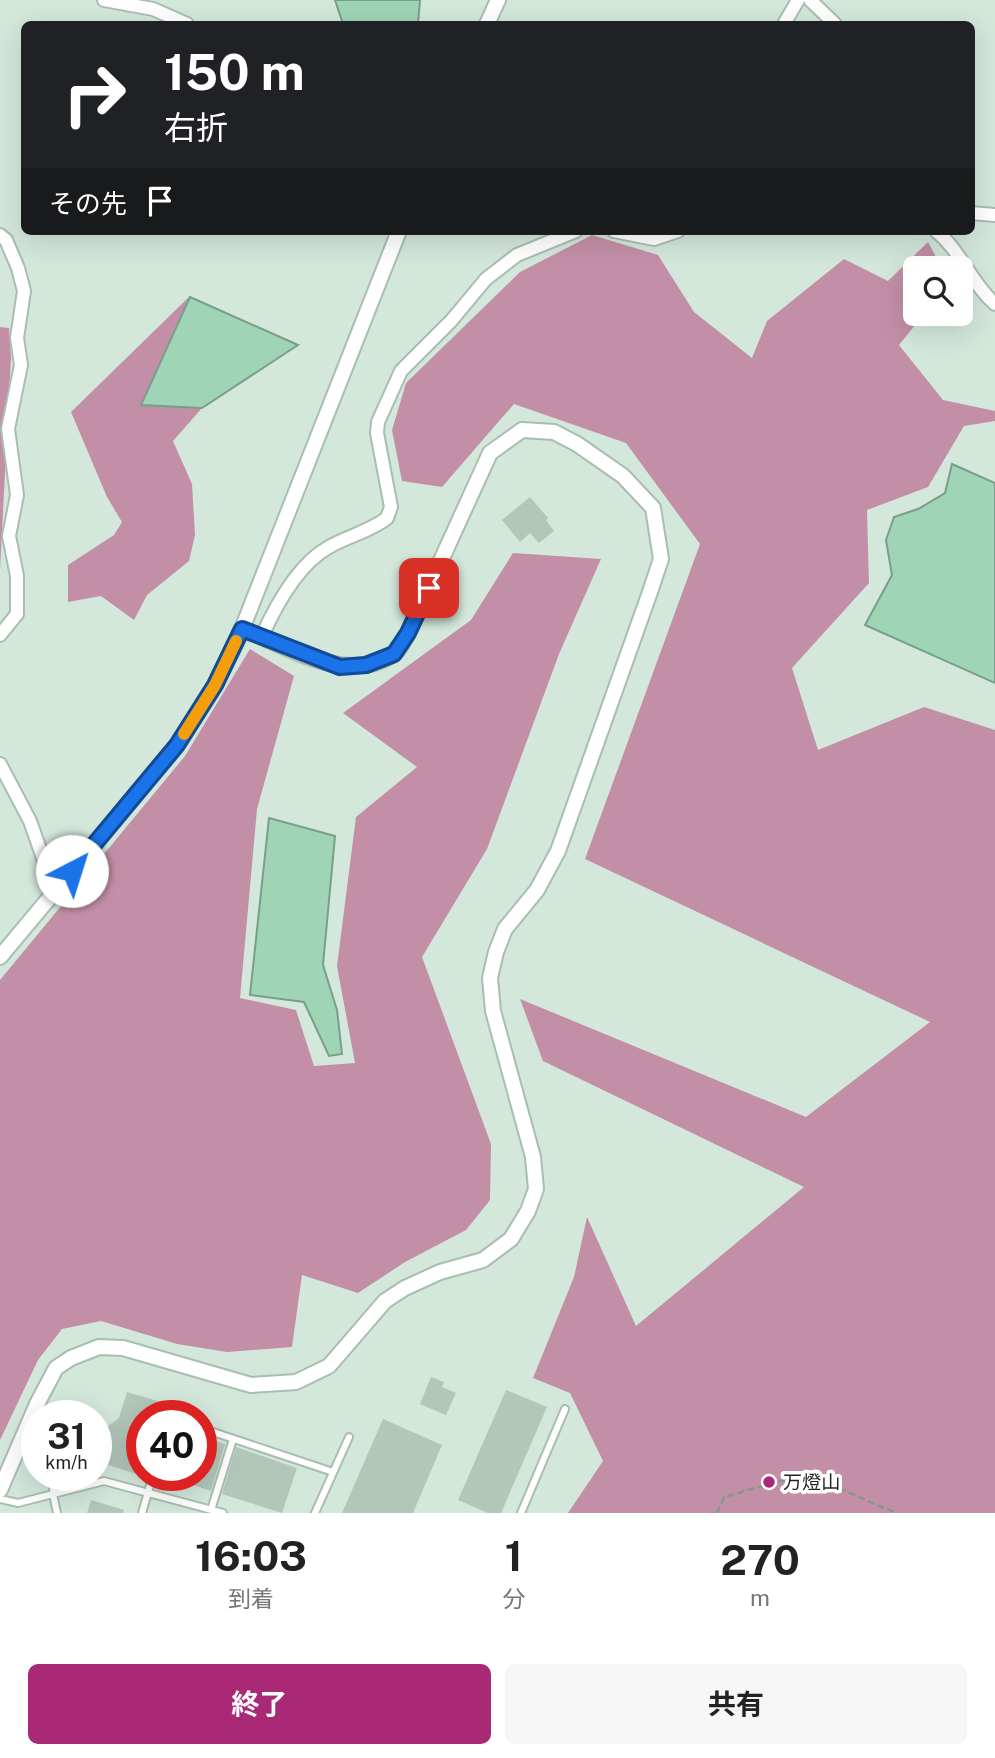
<!DOCTYPE html>
<html lang="ja">
<head>
<meta charset="utf-8">
<style>
  :root { --surface:#fff; --page:#f6f6f6; --text:#222; --muted:#767676; --accent:#aa2976 }
  body { margin:0; font-family:"Public Sans","Noto Sans JP",sans-serif; background:var(--page); color:var(--text); height:100vh; display:flex; flex-direction:column; font-size:26px; white-space:nowrap }
  * { box-sizing:border-box; margin:0 }
  p { font-size:23px; color:var(--muted) }
  .icon { flex:none; width:38px; height:38px; fill:none; stroke:currentColor; stroke-width:2; stroke-linecap:round; stroke-linejoin:round }
  .map { position:relative; height:1513px; overflow:hidden }
  .panel { display:flex; flex-direction:column; background:var(--surface); flex:1 }
  .panel>* { flex:none }
  .guide { position:absolute; left:21px; top:21px; width:954px; height:214px; border-radius:10px; box-shadow:0 7px 28px #0002; background:#202124; color:#fff; overflow:hidden }
  .buttons { position:absolute; left:903px; top:256px; display:grid; gap:14px }
  .buttons a { display:grid; place-items:center; width:70px; height:70px; border-radius:10px; background:var(--surface); box-shadow:0 7px 28px #0002; font-size:35px }
  .speed { position:absolute; left:21px; top:1400px; display:flex; gap:14px; font-size:35px; font-weight:700; text-align:center }
  .speed>* { display:grid; place-content:center; width:91px; height:91px; border-radius:50%; background:var(--surface); box-shadow:0 7px 28px #0002; line-height:1 }
  .speed small { font-size:18px; font-weight:400 }
  .speed .limit { border:10px solid #d22; background:#fff; color:#111 }
  .pin { position:absolute; display:grid; place-items:center; width:60px; height:60px; color:#fff; margin:-30px; border-radius:14px; box-shadow:0 4px 10px #0006 }
  .me { position:absolute; width:77px; margin:-38px; rotate:40deg; stroke-linejoin:round; filter:drop-shadow(0 0 5px #0008) }
  .turn { display:flex; align-items:center; gap:24px; height:147px; padding:0 28px; font-size:32px }
  .turn .icon { width:91px; height:91px; stroke-width:2.5 }
  .turn b { display:block; font-size:49px; line-height:60px }
  .then { display:flex; align-items:center; height:66px; padding:0 28px; background:#0003; gap:14px; font-size:26px }
  .eta { display:flex; justify-content:space-evenly; align-items:center; height:119px; text-align:center }
  .eta b { font-size:42px; font-weight:700; line-height:49px }
  .action { display:flex; gap:14px; margin-top:auto; padding:14px 28px }
  .action a { flex:1; height:80px; border-radius:10px; background:var(--accent); color:#fff; font-size:28px; font-weight:700; line-height:80px; text-align:center }
  .action a+a { background:var(--page); color:var(--text) }
  .map>svg:first-child { display:block }
  .forest { fill:#c38fa7 }
  .water { fill:#9fd4b6; stroke:#789f89; stroke-width:2 }
  .building { fill:#b2c6ba }
  .lines { fill:none; stroke-linecap:round; stroke-linejoin:round }
  .service-casing { stroke:#aabdb1; stroke-width:10 }
  .minor-casing { stroke:#aabdb1; stroke-width:16 }
  .tertiary-casing { stroke:#aabdb1; stroke-width:18 }
  .path { stroke:#88968e; stroke-width:2.5; stroke-dasharray:7 3.5; stroke-linecap:butt }
  .service { stroke:#fff; stroke-width:6 }
  .minor { stroke:#fff; stroke-width:12 }
  .tertiary { stroke:#fff; stroke-width:14 }
  .route-casing { stroke:#114b97; stroke-width:18 }
  .route { stroke:#1a73e8; stroke-width:12 }
  .slow { stroke:#f59e0b; stroke-width:12 }
  .poi-dot { fill:#aa2976; stroke:#fff; stroke-width:2.5 }
  .labels { text-anchor:middle; dominant-baseline:central; stroke-width:7; stroke-linejoin:round; paint-order:stroke }
  .poi-label { font-size:19px; fill:#1d2420; stroke:#fff; text-anchor:start }
</style>
</head>
<body>
<div class="map">
<svg width="995" height="1513" viewBox="0 0 995 1513">
  <rect width="100%" height="100%" fill="#d3e7db"/>
  <path class="forest" d="M 592,235 L 658,255 L 694,312 L 752,358 L 767,321 L 844,259 L 888,281 L 928,242 L 942,268 L 915,268 L 915,313 L 925,313 L 899,345 L 943,400 L 995,411 L 995,421 L 964,426 L 928,487 L 867,510 L 869,583 L 792,668 L 818,750 L 924,707 L 995,730 L 995,1513 L 568,1513 L 603,1461 L 570,1393 L 533,1378 L 574,1277 L 587,1217 L 636,1326 L 804,1187 L 543,1061 L 520,999 L 806,1117 L 930,1022 L 585,859 L 700,544 L 626,443 L 514,404 L 442,487 L 402,481 L 392,430 L 406,383 L 520,272 Z
    M 190,296 L 142,404 L 202,408 L 173,441 L 192,484 L 195,535 L 189,561 L 147,595 L 134,620 L 101,596 L 68,602 L 68,565 L 114,535 L 122,522 L 107,497 L 71,412 Z
    M 0,327 L 9,328 L 11,357 L 0,570 Z
    M 513,553 L 601,559 L 559,654 L 487,849 L 422,957 L 491,1144 L 490,1200 L 466,1230 L 405,1262 L 358,1293 L 302,1275 L 292,1347 L 227,1352 L 177,1344 L 101,1321 L 62,1329 L 38,1360 L 0,1440 L 0,980 L 185,756 L 250,649 L 294,676 L 257,809 L 240,998 L 296,1010 L 314,1066 L 355,1063 L 337,966 L 356,817 L 417,767 L 343,713 L 471,620 Z"/>
  <path class="water" d="M 335,0 L 420,0 L 418,24 L 343,24 Z
    M 190,297 L 298,345 L 202,408 L 141,405 Z
    M 952,464 L 995,483 L 995,683 L 865,625 L 892,575 L 886,540 L 894,517 L 918,509 L 945,493 Z
    M 269,818 L 335,836 L 323,965 L 337,1010 L 342,1054 L 329,1056 L 304,1002 L 250,995 Z"/>
  <path class="building" d="M 530,497 L 548,518 L 546,520 L 554,531 L 539,543 L 530,533 L 520,542 L 502,520 Z
    M 431,1377 L 444,1382 L 442,1387 L 456,1393 L 446,1415 L 420,1404 Z
    M 506,1390 L 547,1407 L 501,1513 L 488,1513 L 458,1500 Z
    M 127,1392 L 171,1405 L 167,1416 L 142,1416 L 142,1476 L 96,1461 L 96,1443 L 99,1433 L 119,1418 Z
    M 383,1419 L 442,1445 L 413,1513 L 342,1513 Z
    M 201,1436 L 225,1444 L 211,1491 L 170,1477 L 170,1475 L 201,1475 Z
    M 236,1447 L 297,1468 L 282,1513 L 222,1494 Z
    M 91,1500 L 124,1510 L 123,1513 L 87,1513 Z"/>
  <g class="lines">
    <g class="service-casing">
      <path id="service" d="M 201,1428 L 333,1472
        M 54,1475 L 53,1494 L 57,1513
        M 0,1499 L 18,1503 L 104,1481 L 223,1513
        M 211,1510 L 233,1439
        M 142,1513 L 153,1475
        M 315,1513 L 349,1437
        M 521,1513 L 565,1409"/>
    </g>
    <g class="minor-casing">
      <path id="minor" d="M 104,0 L 153,9 L 187,24
        M 810,0 L 835,24
        M 784,24 L 798,0
        M 971,213 L 995,215
        M 614,231 L 654,239 L 678,231
        M 936,231 C 961,251 971,283 995,304
        M 0,235 L 6,240 L 18,268 L 24,291 L 17,338 L 21,365 L 8,429 L 17,495 L 9,536 L 17,576 L 17,614 L 0,635
        M 262,636 C 276,605 298,564 329,547 C 348,536 371,531 387,518 L 391,507 L 377,433 L 378,422 L 401,371 L 451,321 L 486,279 L 517,255 L 576,231
        M 0,764 L 30,821 L 55,892"/>
    </g>
    <g class="tertiary-casing">
      <path id="tertiary" d="M 487,24 L 498,0
        M 0,957 L 177,745 L 215,685 L 242,629 L 399,231
        M 0,1490 L 37,1404 L 56,1368 L 71,1358 L 99,1347 L 123,1348 L 251,1385 L 296,1382 L 329,1366 L 385,1301 L 405,1288 L 440,1272 L 483,1260 L 511,1239 L 528,1211 L 536,1189 L 533,1157 L 493,1011 L 490,978 L 496,952 L 505,929 L 537,890 L 558,851 L 650,592 L 661,559 L 653,508 L 623,476 L 577,444 L 554,432 L 522,430 L 490,453 L 408,633 C 404,640 399,651 392,655 C 344,685 288,646 242,629"/>
    </g>
    <path class="path" d="M 717,1513 L 724,1497 C 740,1493 791,1476 805,1478 C 830,1480 871,1505 898,1513"/>
    <use href="#service" class="service"/>
    <use href="#minor" class="minor"/>
    <use href="#tertiary" class="tertiary"/>
  </g>
  <g class="lines">
    <g class="route-casing">
      <path id="route" d="M 72,871 L 177,745 L 215,685 L 242,629 L 340,667 L 366,665 L 394,654 L 408,633 L 429,588"/>
    </g>
    <use href="#route" class="route"/>
    <path class="slow" d="M 184,734 L 215,685 L 236,641"/>
  </g>
  <circle class="poi-dot" cx="769" cy="1482" r="7"/>
  <g class="labels">
    <g class="poi-label">
      <text x="783" y="1482">万燈山</text>
    </g>
  </g>
</svg>
<div class="buttons">
<a><svg class="icon" aria-label="search" viewBox="0 0 24 24"><circle cx="10" cy="10" r="6"/><path d="M15 15l6 6"/></svg></a>
</div>
<div class="speed"><div>31<small>km/h</small></div><div class="limit">40</div></div>
<div class="pin" style="left:429px;top:588px;background:#d93025"><svg class="icon" aria-label="arrive" viewBox="0 0 24 24"><path d="M6 21V4h12l-3 4 3 4H6"/></svg></div>
<svg class="me" style="left:72px;top:871px" viewBox="-20 -20 40 40"><circle r="19" fill="#fff"/><path d="M0-13L10 11 0 6-10 11z" fill="#1a73e8"/></svg>
<div class="guide">
<div class="turn"><svg class="icon" aria-label="right" viewBox="0 0 24 24"><path d="M7 20v-9h11M14 6l5 5-5 5"/></svg><div><b>150 m</b>右折</div></div>
<div class="then">その先<svg class="icon" aria-label="arrive" viewBox="0 0 24 24"><path d="M6 21V4h12l-3 4 3 4H6"/></svg></div>
</div>
</div>
<section class="panel">
<div class="eta">
<div><b>16:03</b><p>到着</p></div>
<div><b>1</b><p>分</p></div>
<div><b>270</b><p>m</p></div>
</div>
<div class="action"><a>終了</a><a>共有</a></div>
</section>
</body>
</html>
